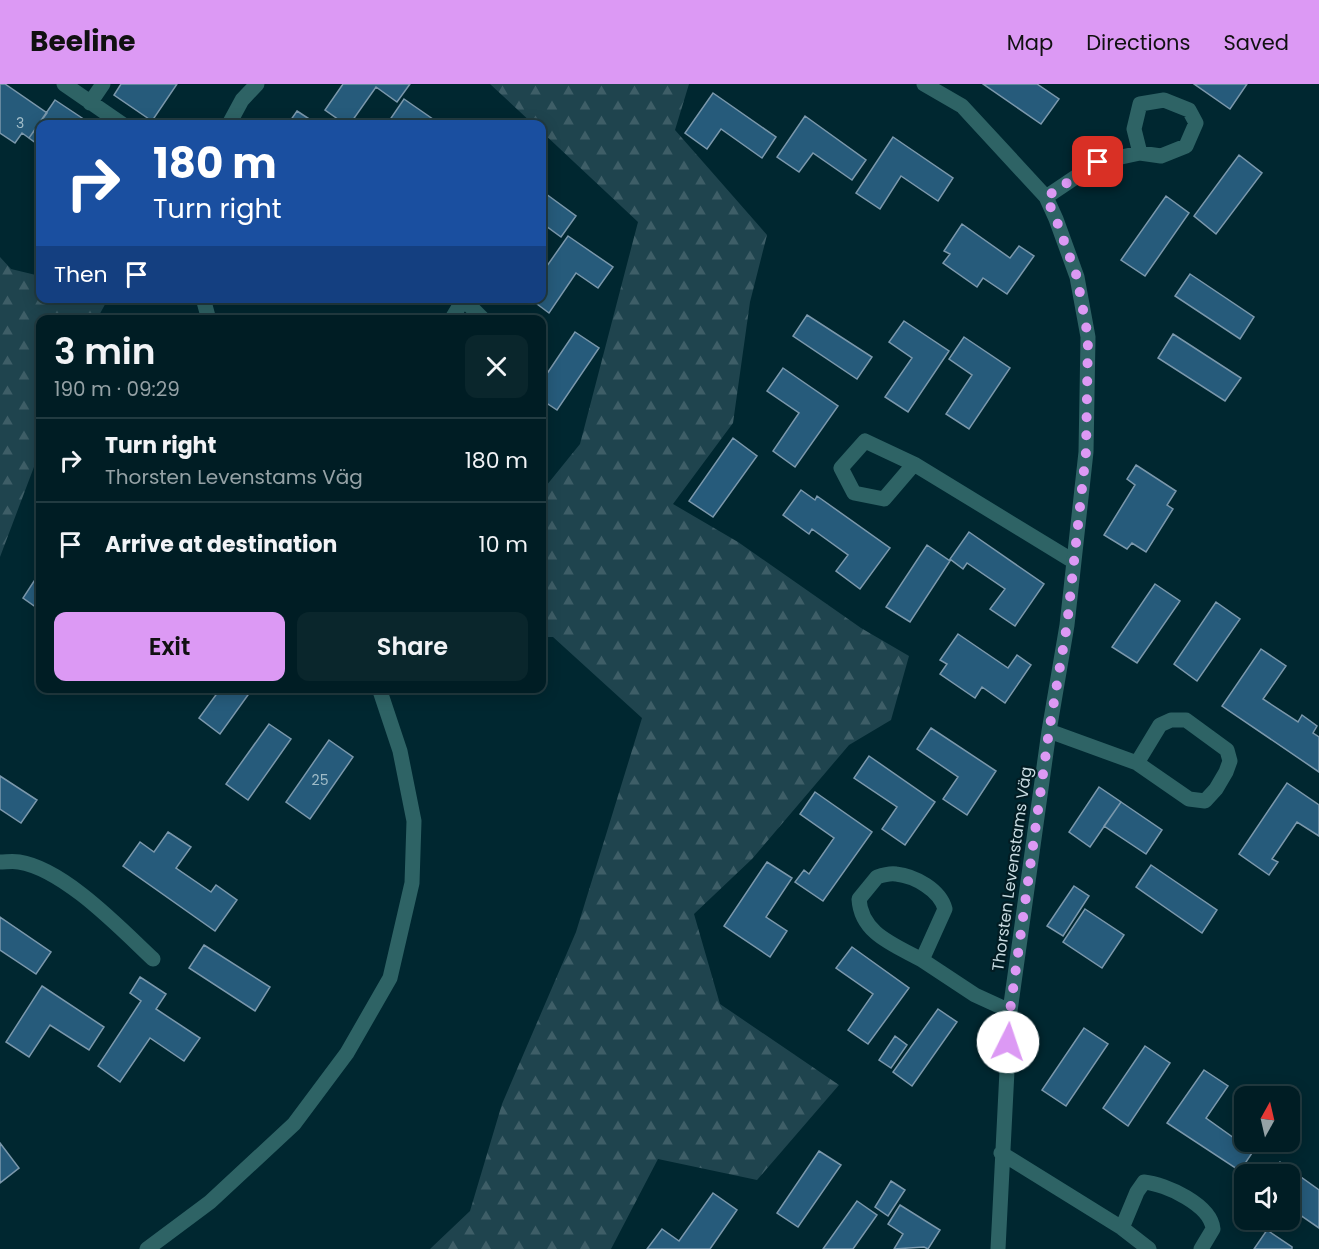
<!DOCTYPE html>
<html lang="en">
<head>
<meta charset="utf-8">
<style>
  :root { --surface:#001d24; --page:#0a262c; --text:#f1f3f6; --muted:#95a2a6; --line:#223b41; --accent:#dc99f4 }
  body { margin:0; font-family:Poppins,sans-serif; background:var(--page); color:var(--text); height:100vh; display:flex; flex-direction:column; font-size:22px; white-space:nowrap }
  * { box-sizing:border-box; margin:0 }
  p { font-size:20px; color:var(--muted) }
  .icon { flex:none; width:33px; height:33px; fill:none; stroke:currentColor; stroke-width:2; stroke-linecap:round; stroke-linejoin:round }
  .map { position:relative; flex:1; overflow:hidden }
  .side { position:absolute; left:36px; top:231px; width:510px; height:378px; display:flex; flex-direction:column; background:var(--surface); border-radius:12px; box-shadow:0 3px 15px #0003,0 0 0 2px var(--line) }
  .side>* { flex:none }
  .guide { position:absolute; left:36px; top:36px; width:510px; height:183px; border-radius:12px; box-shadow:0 3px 15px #0003,0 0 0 2px var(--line); background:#1a4fa0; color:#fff; overflow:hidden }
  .needle { width:39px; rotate:8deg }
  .controls { position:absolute; left:1234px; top:1002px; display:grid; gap:12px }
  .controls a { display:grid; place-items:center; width:66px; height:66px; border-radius:12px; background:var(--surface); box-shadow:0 3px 15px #0003,0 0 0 2px var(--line); font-size:30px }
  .pin { position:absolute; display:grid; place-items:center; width:51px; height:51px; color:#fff; margin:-26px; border-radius:12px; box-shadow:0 3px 9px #0006 }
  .me { position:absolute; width:66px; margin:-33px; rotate:4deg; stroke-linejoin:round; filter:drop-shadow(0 0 4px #0008) }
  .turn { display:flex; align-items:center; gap:21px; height:126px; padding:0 18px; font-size:27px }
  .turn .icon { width:78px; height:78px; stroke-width:2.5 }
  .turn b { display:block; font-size:42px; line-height:51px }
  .then { display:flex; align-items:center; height:57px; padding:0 18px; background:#0003; gap:12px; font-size:22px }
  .round { display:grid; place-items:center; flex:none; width:63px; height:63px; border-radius:12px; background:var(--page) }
  .summary { display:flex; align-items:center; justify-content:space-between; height:102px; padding:0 18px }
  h1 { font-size:36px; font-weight:600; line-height:45px }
  .action { display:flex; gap:12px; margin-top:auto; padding:12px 18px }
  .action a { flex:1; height:69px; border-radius:12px; background:var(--accent); color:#111; font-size:24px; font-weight:600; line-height:69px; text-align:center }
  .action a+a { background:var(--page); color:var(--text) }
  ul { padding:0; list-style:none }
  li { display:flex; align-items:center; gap:18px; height:84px; padding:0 18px; border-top:2px solid var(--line) }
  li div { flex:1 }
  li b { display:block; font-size:22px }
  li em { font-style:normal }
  header { display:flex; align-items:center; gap:36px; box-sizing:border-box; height:84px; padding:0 30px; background:var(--accent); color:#111 }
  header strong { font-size:28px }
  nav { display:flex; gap:33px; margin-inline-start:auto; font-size:21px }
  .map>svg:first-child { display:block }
  .forest { fill:url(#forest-firs) }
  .building { fill:#265b7b; stroke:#7b98ac; stroke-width:1.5 }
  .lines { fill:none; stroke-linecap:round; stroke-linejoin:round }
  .service { stroke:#2e6365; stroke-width:15 }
  .minor { stroke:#2e6365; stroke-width:15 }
  .route { stroke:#dc99f4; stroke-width:10; stroke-dasharray:0 18 }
  .labels { text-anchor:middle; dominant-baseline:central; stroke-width:4.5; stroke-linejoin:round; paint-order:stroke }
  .number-label { font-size:14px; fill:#a0bcc8 }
  .street-label { font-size:16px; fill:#c9dce2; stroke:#021c23 }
</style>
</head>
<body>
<header>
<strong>Beeline</strong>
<nav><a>Map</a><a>Directions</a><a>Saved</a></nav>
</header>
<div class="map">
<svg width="1319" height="1165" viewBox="0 0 1319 1165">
  <defs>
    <pattern id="forest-firs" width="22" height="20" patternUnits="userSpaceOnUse" patternTransform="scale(1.5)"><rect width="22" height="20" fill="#1f444e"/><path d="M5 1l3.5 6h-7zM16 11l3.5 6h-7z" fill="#3e5e67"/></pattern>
  </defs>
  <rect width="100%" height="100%" fill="#002730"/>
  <path class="forest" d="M 490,0 L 689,0 L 675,46 L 767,151 L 750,218 L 733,339 L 673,420 L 738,458 L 861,544 L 909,572 L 891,636 L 849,661 L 752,775 L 694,830 L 720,920 L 839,1001 L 757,1096 L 658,1075 L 611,1165 L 430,1165 L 470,1127 L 502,1020 L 576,848 L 642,634 L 553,553 L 542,553 L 542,407 L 580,360 L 638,138 L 542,48 L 542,40 L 533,40 Z
    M 0,173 L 11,185 L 40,192 L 40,214 L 108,215 L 97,235 L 40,236 L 40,367 L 0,473 Z"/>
  <path class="building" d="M 0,0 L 5,0 L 47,29 L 29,54 L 22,49 L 15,59 L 0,49 Z
    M 121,0 L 177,0 L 152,37 L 114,11 Z
    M 343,0 L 410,0 L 397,18 L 376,3 L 350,40 L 345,40 L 325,26 Z
    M 983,0 L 1037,0 L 1059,15 L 1041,40 Z
    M 1194,0 L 1247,0 L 1230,25 Z
    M 713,9 L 776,53 L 762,74 L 721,45 L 707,65 L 685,49 Z
    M 404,15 L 440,40 L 387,40 Z
    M 55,16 L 91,40 L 40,40 L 40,62 L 29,54 Z
    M 297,27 L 317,40 L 288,40 Z
    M 805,32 L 866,76 L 852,96 L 813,69 L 799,88 L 777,73 Z
    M 893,53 L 953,94 L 938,117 L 901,92 L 880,125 L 856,109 Z
    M 1239,71 L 1262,89 L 1216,150 L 1194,132 Z
    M 542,107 L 576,132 L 561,153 L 542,139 Z
    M 1166,112 L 1189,129 L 1145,192 L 1121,176 Z
    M 962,140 L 1010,174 L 1019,162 L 1034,172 L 1007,210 L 983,194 L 977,203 L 943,179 L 950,170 L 944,167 Z
    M 568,152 L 613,183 L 598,204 L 576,189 L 549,229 L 529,214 L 542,214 L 542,189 Z
    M 1190,190 L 1254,233 L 1240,255 L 1175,212 Z
    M 807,231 L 872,273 L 857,295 L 793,252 Z
    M 904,237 L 949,267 L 908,328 L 885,313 L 912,274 L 889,258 Z
    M 575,248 L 599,264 L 557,326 L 542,316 L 542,297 Z
    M 1173,250 L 1241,294 L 1225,317 L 1158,274 Z
    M 964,253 L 1010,284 L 969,345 L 946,330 L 972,291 L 949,275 Z
    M 783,284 L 838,322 L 795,383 L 773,367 L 799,329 L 767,307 Z
    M 733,354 L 757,372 L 713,433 L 689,417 Z
    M 1136,381 L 1176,407 L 1167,421 L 1173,425 L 1146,468 L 1132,459 L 1127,465 L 1104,451 L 1135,401 L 1127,395 Z
    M 801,406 L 815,416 L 817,412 L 890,464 L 860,505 L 836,487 L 848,471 L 812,445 L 809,450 L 783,431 Z
    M 969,448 L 1044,500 L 1015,542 L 990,525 L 1005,505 L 967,479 L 963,485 L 950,475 Z
    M 927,461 L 950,477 L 910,538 L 886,523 Z
    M 40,488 L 40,526 L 23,514 Z
    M 1155,500 L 1180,517 L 1137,579 L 1112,563 Z
    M 1216,518 L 1240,535 L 1197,597 L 1174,580 Z
    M 958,550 L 1008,584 L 1017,571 L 1031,581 L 1005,619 L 982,603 L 975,614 L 940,590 L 947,580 L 940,576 Z
    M 1261,565 L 1286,582 L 1263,615 L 1298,638 L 1302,631 L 1317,642 L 1313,649 L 1319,653 L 1319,688 L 1222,622 Z
    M 221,604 L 253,604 L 220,650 L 199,634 Z
    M 269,640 L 291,655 L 248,716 L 226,700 Z
    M 931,644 L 996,687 L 967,731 L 943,715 L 958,693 L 917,665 Z
    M 329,656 L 353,673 L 310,735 L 286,718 Z
    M 869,672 L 935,718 L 905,761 L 882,745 L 897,723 L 854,694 Z
    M 0,692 L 37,716 L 21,739 L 0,725 Z
    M 1287,699 L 1319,721 L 1319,752 L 1297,738 L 1272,775 L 1278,778 L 1269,791 L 1239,770 Z
    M 1099,703 L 1121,718 L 1090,763 L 1069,748 Z
    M 815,708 L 872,748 L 823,817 L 795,798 L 804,786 L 809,790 L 834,754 L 800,730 Z
    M 1121,718 L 1162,746 L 1146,770 L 1104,742 Z
    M 168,748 L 191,763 L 176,784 L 211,808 L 216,801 L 237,816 L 215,847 L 123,782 L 140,758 L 154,768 Z
    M 767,778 L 792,794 L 766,833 L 787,847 L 770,873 L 724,842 Z
    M 1151,781 L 1217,826 L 1202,849 L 1136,803 Z
    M 1074,802 L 1089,812 L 1063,852 L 1047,842 Z
    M 1085,825 L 1124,851 L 1102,884 L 1063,858 Z
    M 0,833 L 51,868 L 36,890 L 0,866 Z
    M 204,861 L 270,903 L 255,927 L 189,884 Z
    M 852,863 L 909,904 L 868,960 L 848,946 L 873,910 L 836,884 Z
    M 140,893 L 166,910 L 156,925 L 200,954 L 184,977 L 150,954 L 120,998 L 98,982 L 141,917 L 130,909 Z
    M 42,902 L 104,943 L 89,966 L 50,941 L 29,973 L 6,958 Z
    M 938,925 L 957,938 L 912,1002 L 893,988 Z
    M 1084,944 L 1108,960 L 1066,1022 L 1042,1006 Z
    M 895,952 L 907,961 L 891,984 L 879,976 Z
    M 1145,962 L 1170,979 L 1128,1042 L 1103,1024 Z
    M 1204,986 L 1228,1002 L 1206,1034 L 1241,1059 L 1245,1053 L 1245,1058 L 1254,1058 L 1258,1060 L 1240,1087 L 1167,1039 Z
    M 0,1059 L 19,1084 L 0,1099 Z
    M 819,1067 L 841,1081 L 798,1143 L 777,1129 Z
    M 1280,1078 L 1319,1106 L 1319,1144 L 1290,1124 L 1290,1090 L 1271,1090 Z
    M 891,1097 L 905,1106 L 888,1132 L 875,1123 Z
    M 713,1109 L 737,1126 L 710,1165 L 647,1165 L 662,1145 L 679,1157 Z
    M 857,1117 L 877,1131 L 853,1165 L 823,1165 Z
    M 900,1121 L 940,1146 L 928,1165 L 924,1163 L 894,1165 L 903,1150 L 888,1140 Z
    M 1267,1146 L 1292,1163 L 1292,1165 L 1254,1165 Z"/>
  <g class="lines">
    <path class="service" d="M 462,214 L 484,236
      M 451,236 L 463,216
      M 914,380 L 884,415 L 854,409 L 841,384 L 865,357 L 914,380 L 1073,477"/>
    <path class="minor" d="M 64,0 L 122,40
      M 924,0 L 962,22 L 1046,113 L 1056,135 L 1077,193 L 1088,253 L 1086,368 L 1067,541 L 1049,647 L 1010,927 L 998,1165
      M 90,19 L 103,0
      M 229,40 L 242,16 L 257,0
      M 1046,113 L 1098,78 L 1140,69 L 1161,72 L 1186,62 L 1196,39 L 1189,26 L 1164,16 L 1140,20 L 1134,45 L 1140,69
      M 203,214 L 209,236
      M 1049,647 L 1137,679 L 1189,715 L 1205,717 L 1216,705 L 1226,688 L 1230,677 L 1227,666 L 1186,636 L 1171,636 L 1160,641 L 1137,679
      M 0,778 C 6,778 13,777 19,778 C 64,785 120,844 153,875
      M 922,876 C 895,861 861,850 859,815 L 877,793 C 883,791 890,789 896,790 C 915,792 940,806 945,825 L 922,876 L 975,911 L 1010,927
      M 1001,1069 L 1122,1144 L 1149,1165
      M 1122,1144 L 1137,1108 L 1144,1098 C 1166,1100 1211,1121 1213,1145 L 1201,1165
      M 147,1165 L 210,1118 L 294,1040 L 347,969 L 390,894 L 412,799 L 414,737 L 400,667 L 379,604"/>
  </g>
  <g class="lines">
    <path class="route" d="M 1008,958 L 1010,927 L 1049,647 L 1067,541 L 1086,368 L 1088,253 L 1077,193 L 1056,135 L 1046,113 L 1098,78"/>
  </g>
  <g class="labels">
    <g class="number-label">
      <text x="20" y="39">3</text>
      <text x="320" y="696">25</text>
    </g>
    <g class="street-label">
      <text transform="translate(1012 785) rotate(-82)">Thorsten Levenstams Väg</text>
    </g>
  </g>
</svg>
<div class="controls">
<a><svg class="needle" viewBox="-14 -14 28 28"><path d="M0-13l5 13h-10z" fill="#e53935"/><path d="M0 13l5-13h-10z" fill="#95a2a6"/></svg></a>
<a><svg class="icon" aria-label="sound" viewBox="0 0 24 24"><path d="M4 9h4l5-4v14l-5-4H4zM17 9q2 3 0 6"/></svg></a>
</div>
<div class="pin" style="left:1098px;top:78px;background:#d93025"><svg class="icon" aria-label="arrive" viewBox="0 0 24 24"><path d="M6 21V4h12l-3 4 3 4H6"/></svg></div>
<svg class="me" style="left:1008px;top:958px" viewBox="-20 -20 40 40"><circle r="19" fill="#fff"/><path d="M0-13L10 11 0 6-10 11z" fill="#dc99f4"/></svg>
<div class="guide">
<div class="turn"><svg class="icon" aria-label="right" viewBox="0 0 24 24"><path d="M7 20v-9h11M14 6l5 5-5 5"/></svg><div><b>180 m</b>Turn right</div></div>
<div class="then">Then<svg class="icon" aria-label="arrive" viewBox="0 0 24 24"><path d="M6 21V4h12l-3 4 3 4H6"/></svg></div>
</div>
<section class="side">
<div class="summary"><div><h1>3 min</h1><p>190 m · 09:29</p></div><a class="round"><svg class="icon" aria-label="close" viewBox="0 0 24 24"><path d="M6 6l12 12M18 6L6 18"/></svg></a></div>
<ul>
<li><svg class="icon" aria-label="right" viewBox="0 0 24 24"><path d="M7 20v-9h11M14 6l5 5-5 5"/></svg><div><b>Turn right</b><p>Thorsten Levenstams Väg</p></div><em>180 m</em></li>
<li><svg class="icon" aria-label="arrive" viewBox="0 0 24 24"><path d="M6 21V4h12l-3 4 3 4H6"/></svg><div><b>Arrive at destination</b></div><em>10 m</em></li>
</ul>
<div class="action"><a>Exit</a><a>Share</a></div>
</section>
</div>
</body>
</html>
